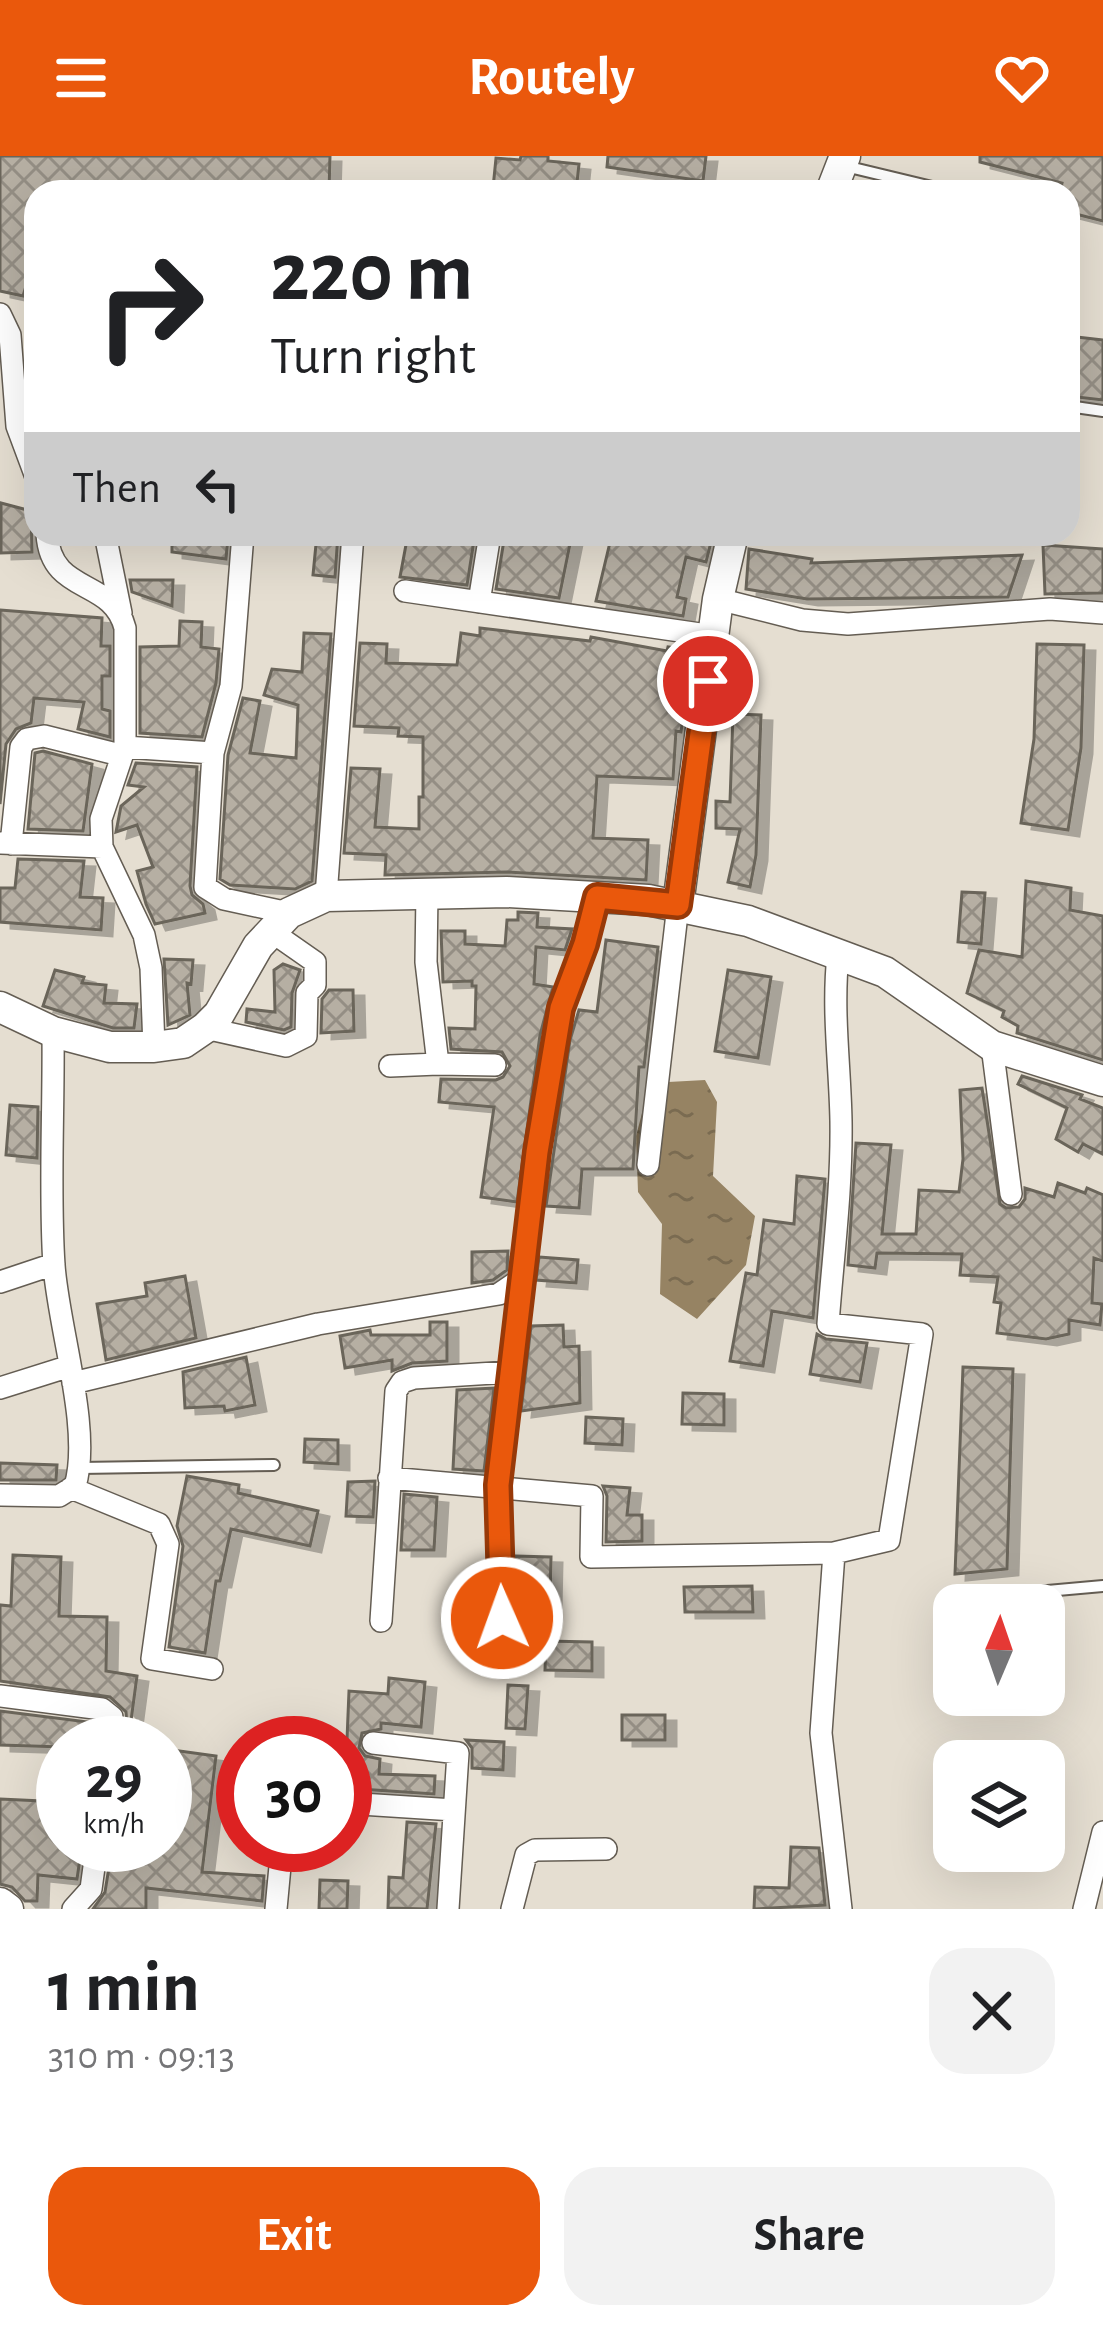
<!DOCTYPE html>
<html lang="en">
<head>
<meta charset="utf-8">
<style>
  :root { --surface:#fff; --page:#f2f2f2; --text:#202124; --muted:#757577; --accent:#ea580c }
  body { margin:0; font-family:"Alegreya Sans",sans-serif; background:var(--page); color:var(--text); height:100vh; display:flex; flex-direction:column; font-size:45px; white-space:nowrap }
  * { box-sizing:border-box; margin:0 }
  p { font-size:39px; color:var(--muted) }
  .icon { flex:none; width:66px; height:66px; fill:none; stroke:currentColor; stroke-width:2; stroke-linecap:round; stroke-linejoin:round }
  .map { position:relative; height:1753px; overflow:hidden }
  .drawer { display:flex; flex-direction:column; background:var(--surface); flex:1 }
  .drawer>* { flex:none }
  .top-card { position:absolute; left:24px; top:24px; width:1056px; height:366px; border-radius:36px; box-shadow:0 12px 48px #0002; background:#fff; color:var(--text); overflow:hidden }
  .needle { width:78px; rotate:2deg }
  .fabs { position:absolute; left:933px; top:1428px; display:grid; gap:24px }
  .fabs a { display:grid; place-items:center; width:132px; height:132px; border-radius:24px; background:var(--surface); box-shadow:0 12px 48px #0002; font-size:60px }
  .speed { position:absolute; left:36px; top:1560px; display:flex; gap:24px; font-size:60px; font-weight:700; text-align:center }
  .speed>* { display:grid; place-content:center; width:156px; height:156px; border-radius:50%; background:var(--surface); box-shadow:0 12px 48px #0002; line-height:1 }
  .speed small { font-size:30px; font-weight:400 }
  .speed .limit { border:18px solid #d22; background:#fff; color:#111 }
  .pin { position:absolute; display:grid; place-items:center; width:102px; height:102px; color:#fff; margin:-51px; border:6px solid #fff; border-radius:50%; box-shadow:0 3px 12px #0007 }
  .me { position:absolute; width:132px; margin:-66px; rotate:358deg; stroke-linejoin:round; filter:drop-shadow(0 0 9px #0008) }
  .turn { display:flex; align-items:center; gap:42px; height:252px; padding:0 48px; font-size:54px }
  .turn .icon { width:156px; height:156px; stroke-width:2.5 }
  .turn b { display:block; font-size:84px; line-height:102px }
  .then { display:flex; align-items:center; height:114px; padding:0 48px; background:#0003; gap:24px; font-size:45px }
  .round { display:grid; place-items:center; flex:none; width:126px; height:126px; border-radius:36px; background:var(--page) }
  .headline { display:flex; align-items:center; justify-content:space-between; height:204px; padding:0 48px }
  h1 { font-size:72px; font-weight:700; line-height:90px }
  .action { display:flex; gap:24px; margin-top:auto; padding:24px 48px }
  .action a { flex:1; height:138px; border-radius:36px; background:var(--accent); color:#fff; font-size:48px; font-weight:700; line-height:138px; text-align:center }
  .action a+a { background:var(--page); color:var(--text) }
  header { display:flex; justify-content:space-between; align-items:center; height:156px; padding:0 48px; background:var(--accent); color:#fff; font-size:54px; font-weight:700 }
  .map>svg:first-child { display:block }
  .water { fill:url(#water-ripples) }
  .building { fill:url(#building-cross-hatch); stroke:#6b655a; stroke-width:3; filter:url(#shadow) }
  .lines { fill:none; stroke-linecap:round; stroke-linejoin:round }
  .lane-casing { stroke:#645d53; stroke-width:14 }
  .street-casing { stroke:#645d53; stroke-width:24 }
  .secondary-casing { stroke:#645d53; stroke-width:33 }
  .lane { stroke:#fff; stroke-width:10 }
  .street { stroke:#fff; stroke-width:21 }
  .secondary { stroke:#fff; stroke-width:30 }
  .route-casing { stroke:#983908; stroke-width:30 }
  .route { stroke:#ea580c; stroke-width:21 }
</style>
</head>
<body>
<header><svg class="icon" aria-label="menu" viewBox="0 0 24 24"><path d="M4 6h16M4 12h16M4 18h16"/></svg>Routely<svg class="icon" aria-label="heart" viewBox="0 0 24 24"><path d="M12 20l-8-8c-3-5 5-10 8-4 3-6 11-1 8 4z"/></svg></header>
<div class="map">
<svg width="1103" height="1753" viewBox="0 0 1103 1753">
  <defs>
    <pattern id="water-ripples" width="26" height="14" patternUnits="userSpaceOnUse" patternTransform="scale(3)"><rect width="26" height="14" fill="#968363"/><path d="M2 4q2-2 4 0t4 0M15 11q2-2 4 0t4 0" fill="none" stroke="#7a6b51"/></pattern>
    <pattern id="building-cross-hatch" width="8" height="8" patternUnits="userSpaceOnUse" patternTransform="scale(3)"><rect width="8" height="8" fill="#b6afa3"/><path d="M0 0l8 8M0 8l8-8" fill="none" stroke="#948e84"/></pattern>
    <filter id="shadow"><feDropShadow dx="11" dy="6" stdDeviation="0" flood-color="#0004"/></filter>
  </defs>
  <rect width="100%" height="100%" fill="#e5ded1"/>
  <path class="water" d="M 705,924 L 717,946 L 713,1020 L 755,1060 L 746,1109 L 697,1163 L 660,1138 L 662,1068 L 638,1036 L 636,980 L 650,927 Z"/>
  <path class="building" d="M 0,0 L 330,0 L 329,36 L 36,36 L 36,98 L 23,140 L 0,135 Z
    M 521,0 L 548,0 L 548,5 L 579,8 L 576,36 L 493,32 L 496,2 L 520,4 Z
    M 608,0 L 706,0 L 703,25 L 607,11 Z
    M 980,0 L 1103,0 L 1103,65 L 1068,56 L 1068,36 L 1060,36 L 1062,27 L 980,6 Z
    M 1068,180 L 1103,184 L 1103,244 L 1068,240 Z
    M 1,347 L 31,355 L 32,396 L 1,397 Z
    M 172,378 L 228,381 L 226,403 L 172,396 Z
    M 317,378 L 338,378 L 335,421 L 313,419 Z
    M 408,378 L 475,378 L 467,429 L 400,421 Z
    M 505,378 L 572,378 L 559,442 L 496,433 Z
    M 612,378 L 713,378 L 706,406 L 686,401 L 677,441 L 686,443 L 683,460 L 596,445 Z
    M 1043,389 L 1103,393 L 1103,437 L 1045,438 Z
    M 749,393 L 812,403 L 811,407 L 1022,399 L 1008,441 L 807,443 L 746,433 Z
    M 130,424 L 173,424 L 172,450 L 132,436 Z
    M 0,454 L 102,462 L 101,490 L 110,490 L 110,520 L 102,520 L 102,553 L 110,555 L 110,581 L 78,573 L 84,546 L 34,542 L 31,567 L 16,573 L 6,588 L 0,648 Z
    M 180,465 L 202,466 L 201,491 L 219,493 L 216,527 L 202,581 L 140,577 L 140,491 L 179,490 Z
    M 480,472 L 590,485 L 591,481 L 667,495 L 668,491 L 692,494 L 681,576 L 676,575 L 673,623 L 597,620 L 593,682 L 648,684 L 646,724 L 507,716 L 385,719 L 386,699 L 344,697 L 351,612 L 380,613 L 375,671 L 419,673 L 419,641 L 423,641 L 423,581 L 398,580 L 399,572 L 354,570 L 360,487 L 387,488 L 386,507 L 457,509 L 461,477 L 480,480 Z
    M 304,477 L 331,478 L 312,725 L 295,733 L 230,729 L 220,723 L 228,599 L 243,542 L 260,545 L 250,597 L 296,602 L 298,549 L 264,539 L 272,513 L 302,516 Z
    M 1037,488 L 1084,489 L 1081,592 L 1068,674 L 1021,667 L 1034,583 Z
    M 733,558 L 761,559 L 756,699 L 750,731 L 728,726 L 740,673 L 716,672 L 716,645 L 730,646 Z
    M 43,595 L 92,608 L 83,675 L 28,673 L 35,597 Z
    M 136,607 L 197,611 L 190,730 L 192,739 L 203,748 L 205,757 L 155,768 L 146,748 L 137,715 L 153,711 L 137,669 L 116,676 L 121,650 L 144,631 L 128,629 Z
    M 18,703 L 84,705 L 80,741 L 103,742 L 101,774 L 0,766 L 0,732 L 15,732 Z
    M 1026,725 L 1071,732 L 1070,754 L 1103,760 L 1103,904 L 1017,877 L 1018,870 L 1002,861 L 1004,855 L 967,837 L 979,794 L 1022,801 Z
    M 962,736 L 985,737 L 981,788 L 958,786 Z
    M 518,756 L 538,757 L 537,771 L 572,773 L 565,794 L 536,791 L 534,828 L 553,831 L 540,879 L 517,1046 L 481,1041 L 494,951 L 439,946 L 441,923 L 496,924 L 503,921 L 510,910 L 502,896 L 451,893 L 449,872 L 475,873 L 476,830 L 472,830 L 472,825 L 443,826 L 441,775 L 465,775 L 465,788 L 505,790 L 507,764 L 518,764 Z
    M 606,784 L 658,791 L 644,911 L 639,911 L 633,1013 L 582,1013 L 579,1052 L 546,1050 L 570,884 L 579,854 L 597,856 Z
    M 164,803 L 193,804 L 191,828 L 187,827 L 190,859 L 168,869 Z
    M 283,808 L 300,814 L 292,837 L 291,871 L 284,874 L 246,866 L 247,853 L 275,856 L 274,814 Z
    M 55,814 L 84,821 L 82,827 L 106,829 L 104,847 L 137,848 L 134,872 L 113,872 L 43,850 Z
    M 728,814 L 771,821 L 758,902 L 715,895 Z
    M 329,834 L 353,834 L 354,875 L 321,877 L 322,843 Z
    M 1022,920 L 1082,939 L 1080,943 L 1103,952 L 1103,998 L 1083,988 L 1078,996 L 1056,983 L 1067,952 L 1018,928 Z
    M 982,932 L 1000,1048 L 1006,1052 L 1019,1051 L 1025,1043 L 1025,1032 L 1054,1041 L 1058,1027 L 1085,1037 L 1087,1032 L 1103,1039 L 1103,1105 L 1094,1102 L 1092,1147 L 1102,1148 L 1100,1169 L 1069,1164 L 1069,1178 L 1046,1183 L 997,1177 L 1001,1147 L 994,1146 L 998,1121 L 960,1119 L 962,1098 L 877,1097 L 875,1112 L 848,1109 L 856,987 L 891,989 L 882,1078 L 916,1078 L 919,1034 L 959,1036 L 963,1003 L 960,934 Z
    M 10,949 L 38,951 L 37,1002 L 6,999 Z
    M 797,1020 L 825,1023 L 813,1162 L 772,1155 L 763,1210 L 730,1205 L 746,1117 L 757,1119 L 764,1064 L 794,1068 Z
    M 508,1095 L 507,1114 L 493,1124 L 472,1127 L 472,1096 Z
    M 539,1101 L 578,1104 L 576,1127 L 536,1124 Z
    M 185,1120 L 196,1182 L 106,1204 L 97,1148 L 147,1140 L 145,1127 Z
    M 430,1166 L 447,1166 L 447,1205 L 412,1207 L 392,1215 L 392,1204 L 345,1212 L 340,1180 L 370,1174 L 371,1179 L 430,1179 Z
    M 563,1169 L 564,1191 L 579,1190 L 580,1247 L 521,1255 L 531,1170 Z
    M 817,1178 L 826,1183 L 867,1187 L 860,1226 L 810,1218 Z
    M 246,1201 L 255,1249 L 225,1255 L 224,1250 L 185,1252 L 183,1216 Z
    M 963,1211 L 1013,1213 L 1007,1413 L 955,1418 Z
    M 494,1232 L 484,1315 L 453,1313 L 457,1234 Z
    M 683,1237 L 724,1238 L 724,1269 L 682,1268 Z
    M 586,1261 L 623,1263 L 622,1289 L 585,1287 Z
    M 305,1283 L 338,1284 L 338,1308 L 304,1306 Z
    M 0,1307 L 57,1309 L 56,1324 L 0,1324 Z
    M 187,1320 L 239,1329 L 238,1337 L 318,1355 L 310,1390 L 231,1373 L 220,1425 L 216,1425 L 205,1497 L 169,1491 L 183,1390 L 177,1370 Z
    M 375,1325 L 373,1361 L 346,1360 L 348,1326 Z
    M 603,1330 L 630,1332 L 627,1359 L 642,1359 L 642,1385 L 606,1386 L 607,1340 Z
    M 404,1338 L 437,1341 L 434,1394 L 401,1394 Z
    M 13,1399 L 61,1401 L 59,1460 L 107,1461 L 106,1515 L 137,1520 L 128,1587 L 126,1556 L 110,1541 L 0,1525 L 0,1449 L 11,1450 Z
    M 515,1400 L 551,1401 L 550,1446 L 517,1447 Z
    M 752,1430 L 753,1456 L 685,1456 L 684,1431 Z
    M 546,1485 L 592,1486 L 592,1515 L 545,1514 Z
    M 389,1522 L 425,1526 L 421,1571 L 381,1567 L 381,1573 L 362,1577 L 359,1592 L 365,1600 L 380,1603 L 379,1618 L 435,1620 L 434,1638 L 345,1632 L 349,1535 L 388,1538 Z
    M 508,1529 L 528,1530 L 525,1573 L 506,1572 Z
    M 0,1555 L 96,1567 L 96,1587 L 63,1587 L 63,1591 L 0,1589 Z
    M 622,1559 L 665,1559 L 665,1584 L 622,1584 Z
    M 466,1584 L 504,1586 L 503,1614 L 472,1612 L 472,1592 Z
    M 165,1593 L 216,1600 L 202,1716 L 264,1720 L 262,1745 L 146,1732 L 146,1753 L 93,1753 L 105,1736 L 110,1705 L 145,1708 L 147,1689 L 165,1689 Z
    M 0,1643 L 63,1646 L 63,1689 L 82,1689 L 77,1723 L 38,1719 L 37,1745 L 25,1745 L 12,1731 L 0,1728 Z
    M 407,1666 L 436,1668 L 427,1753 L 388,1752 L 389,1721 L 403,1722 Z
    M 791,1691 L 819,1692 L 825,1749 L 754,1753 L 755,1731 L 789,1732 Z
    M 320,1724 L 348,1725 L 347,1753 L 319,1753 Z"/>
  <g class="lines">
    <g class="lane-casing">
      <path id="lane" d="M 845,10 L 953,36
        M 1068,250 L 1103,255
        M 80,1312 L 274,1309
        M 946,1444 L 1103,1430"/>
    </g>
    <g class="street-casing">
      <path id="street" d="M 0,158 L 10,179 L 17,270 L 36,321
        M 47,378 C 51,440 112,421 125,472 L 125,591 L 101,663 L 102,691 L 144,779 L 151,812 L 154,891
        M 105,378 L 121,457
        M 405,435 L 714,480
        M 718,443 L 802,464 L 848,468 L 1050,453 L 1103,457
        M 479,446 L 490,378
        M 125,591 L 213,597 L 231,530 L 243,378
        M 213,597 L 205,731 L 224,743 L 289,757
        M 1,687 L 102,691
        M 11,688 L 21,591 L 27,583 L 44,580 L 120,599
        M 326,740 L 353,378
        M 205,872 L 286,890 L 306,880 L 307,837 L 315,829 L 315,806 L 272,776
        M 992,890 L 1011,1038
        M 438,908 L 495,909
        M 390,910 L 438,908 L 426,806 L 427,736
        M 648,1009 L 678,749
        M 0,1126 L 54,1108
        M 73,1227 L 318,1168 L 499,1138 L 521,1123 L 555,881 L 597,741
        M 0,1232 L 70,1210
        M 389,1322 L 592,1340 L 591,1401 L 834,1397 L 889,1384 L 922,1178 L 828,1168 C 833,1100 842,1033 841,965 C 840,909 832,855 838,799
        M 71,1332 L 159,1368 L 168,1388 L 152,1503 L 212,1513
        M 0,1339 L 59,1340 L 75,1330 C 92,1274 58,1170 54,1109 C 49,1035 54,951 53,876
        M 834,1397 L 821,1577 L 841,1753
        M 502,1462 L 498,1329 L 521,1123
        M 381,1465 L 396,1235 L 402,1226 L 414,1222 L 511,1216
        M 0,1540 L 102,1553 L 112,1561 L 111,1587
        M 373,1587 L 458,1597 L 448,1753
        M 345,1647 L 454,1654
        M 73,1753 L 91,1733 L 97,1689
        M 276,1753 L 282,1689
        M 512,1753 L 526,1699 L 535,1694 L 606,1693
        M 1084,1753 L 1103,1676"/>
    </g>
    <g class="secondary-casing">
      <path id="secondary" d="M 831,36 L 845,0
        M 678,749 L 718,443 L 733,378
        M 0,851 L 53,876 L 110,891 L 154,891 L 183,887 L 205,872 L 219,858 L 258,790 L 289,757 L 326,740 L 507,736 L 648,744 L 748,765 L 885,816 L 992,890 L 1103,925
        M 0,1747 L 8,1753"/>
    </g>
    <use href="#lane" class="lane"/>
    <use href="#street" class="street"/>
    <use href="#secondary" class="secondary"/>
  </g>
  <g class="lines">
    <g class="route-casing">
      <path id="route" d="M 502,1462 L 498,1329 L 537,996 L 561,852 L 585,788 L 597,741 L 678,749 L 708,525"/>
    </g>
    <use href="#route" class="route"/>
  </g>
</svg>
<div class="fabs">
<a><svg class="needle" viewBox="-14 -14 28 28"><path d="M0-13l5 13h-10z" fill="#e53935"/><path d="M0 13l5-13h-10z" fill="#757577"/></svg></a>
<a><svg class="icon" aria-label="layers" viewBox="0 0 24 24"><path d="M12 4l9 5-9 5-9-5zM3 14l9 5 9-5"/></svg></a>
</div>
<div class="speed"><div>29<small>km/h</small></div><div class="limit">30</div></div>
<div class="pin" style="left:708px;top:525px;background:#d93025"><svg class="icon" aria-label="arrive" viewBox="0 0 24 24"><path d="M6 21V4h12l-3 4 3 4H6"/></svg></div>
<svg class="me" style="left:502px;top:1462px" viewBox="-20 -20 40 40"><circle r="17" fill="#ea580c" stroke="#fff" stroke-width="3"/><path d="M0-11L8 9 0 5-8 9z" fill="#fff"/></svg>
<div class="top-card">
<div class="turn"><svg class="icon" aria-label="right" viewBox="0 0 24 24"><path d="M7 20v-9h11M14 6l5 5-5 5"/></svg><div><b>220 m</b>Turn right</div></div>
<div class="then">Then<svg class="icon" aria-label="left" viewBox="0 0 24 24"><path d="M17 20v-9H6M10 6l-5 5 5 5"/></svg></div>
</div>
</div>
<section class="drawer">
<div class="headline"><div><h1>1 min</h1><p>310 m · 09:13</p></div><a class="round"><svg class="icon" aria-label="close" viewBox="0 0 24 24"><path d="M6 6l12 12M18 6L6 18"/></svg></a></div>
<div class="action"><a>Exit</a><a>Share</a></div>
</section>
</body>
</html>
